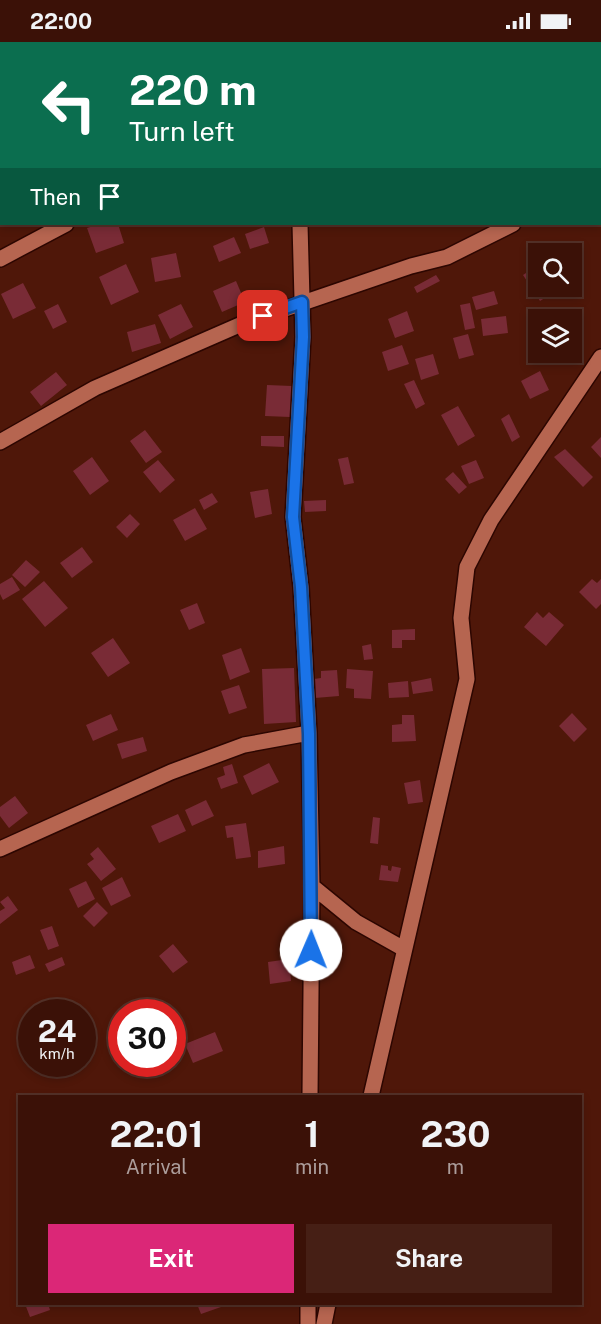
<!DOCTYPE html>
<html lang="en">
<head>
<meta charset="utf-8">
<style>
  :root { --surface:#3b1107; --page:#461f15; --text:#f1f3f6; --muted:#ac9d9b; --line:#543128; --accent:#db2777 }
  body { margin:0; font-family:"Public Sans",sans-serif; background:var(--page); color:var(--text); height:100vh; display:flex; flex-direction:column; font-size:22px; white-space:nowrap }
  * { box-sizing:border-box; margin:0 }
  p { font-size:20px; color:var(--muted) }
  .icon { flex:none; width:33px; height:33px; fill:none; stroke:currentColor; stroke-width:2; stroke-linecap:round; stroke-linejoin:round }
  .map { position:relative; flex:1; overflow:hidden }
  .side { position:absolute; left:18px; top:1053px; width:564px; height:210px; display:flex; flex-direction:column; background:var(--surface); border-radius:0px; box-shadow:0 3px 9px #0003,0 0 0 2px var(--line) }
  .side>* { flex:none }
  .hud { position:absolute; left:0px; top:0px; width:602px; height:183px; box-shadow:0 3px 9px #0003,0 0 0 2px var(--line); background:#0b6e4f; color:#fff; overflow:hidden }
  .fabs { position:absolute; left:528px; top:201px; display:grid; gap:12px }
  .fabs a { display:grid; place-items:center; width:54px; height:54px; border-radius:0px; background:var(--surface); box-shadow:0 3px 9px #0003,0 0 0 2px var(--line); font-size:30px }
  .speed { position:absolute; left:18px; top:957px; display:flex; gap:12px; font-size:30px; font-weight:700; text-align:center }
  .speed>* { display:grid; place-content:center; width:78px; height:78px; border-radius:50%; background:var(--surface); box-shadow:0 3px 9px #0003,0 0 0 2px var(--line); line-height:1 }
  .speed small { font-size:15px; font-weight:400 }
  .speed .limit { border:9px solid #d22; background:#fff; color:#111 }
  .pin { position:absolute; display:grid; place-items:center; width:51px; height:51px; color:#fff; margin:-26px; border-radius:12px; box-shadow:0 3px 9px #0006 }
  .me { position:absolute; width:66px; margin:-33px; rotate:1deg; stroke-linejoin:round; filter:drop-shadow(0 0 4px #0008) }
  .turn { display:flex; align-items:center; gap:21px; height:126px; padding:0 30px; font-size:27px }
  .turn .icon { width:78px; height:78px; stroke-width:2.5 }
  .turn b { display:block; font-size:42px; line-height:51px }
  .then { display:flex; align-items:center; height:57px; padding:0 30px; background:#0003; gap:12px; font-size:22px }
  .eta { display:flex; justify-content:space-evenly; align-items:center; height:102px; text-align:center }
  .eta b { font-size:36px; font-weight:700; line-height:42px }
  .cta { display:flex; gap:12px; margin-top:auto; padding:12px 30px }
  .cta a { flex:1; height:69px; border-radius:0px; background:var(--accent); color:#fff; font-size:24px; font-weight:700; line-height:69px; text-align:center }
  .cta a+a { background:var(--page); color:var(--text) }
  .status { display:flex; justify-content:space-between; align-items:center; height:42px; padding:0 30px; background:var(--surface); direction:ltr }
  .status svg { height:16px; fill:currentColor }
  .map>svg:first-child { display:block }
  .building { fill:#792b36 }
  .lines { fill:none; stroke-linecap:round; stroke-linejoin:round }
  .minor-casing { stroke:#2c0601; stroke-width:18 }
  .minor { stroke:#b66550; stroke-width:15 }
  .route-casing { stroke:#114b97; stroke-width:15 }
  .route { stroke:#1a73e8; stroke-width:10 }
</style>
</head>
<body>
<div class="status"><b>22:00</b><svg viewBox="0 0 49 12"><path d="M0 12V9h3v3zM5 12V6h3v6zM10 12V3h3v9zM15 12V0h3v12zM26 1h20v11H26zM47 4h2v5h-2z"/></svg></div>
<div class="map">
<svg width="601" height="1282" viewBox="0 0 601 1282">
  <rect width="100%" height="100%" fill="#4f1709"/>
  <path class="building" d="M 100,182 L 118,182 L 124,201 L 96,211 L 87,186 Z
    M 264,185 L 269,201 L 250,207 L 245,192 Z
    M 234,195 L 241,211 L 219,220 L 213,204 Z
    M 176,211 L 181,235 L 155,240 L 151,216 Z
    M 126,222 L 139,250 L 111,263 L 99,235 Z
    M 538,223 L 538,244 L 553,244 L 556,249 L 540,259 L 523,233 Z
    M 436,233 L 440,239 L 417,251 L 414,245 Z
    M 236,239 L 245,260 L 222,270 L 213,249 Z
    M 23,241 L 36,266 L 13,277 L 1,252 Z
    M 494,249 L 498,262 L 476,268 L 472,255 Z
    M 470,261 L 475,286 L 465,288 L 460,263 Z
    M 58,262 L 67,280 L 53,287 L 44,269 Z
    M 181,262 L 193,285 L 170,297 L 158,273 Z
    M 563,266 L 574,279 L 572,281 L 572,278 L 550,278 Z
    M 407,269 L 414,289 L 395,296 L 388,277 Z
    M 506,274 L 508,291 L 483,294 L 481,277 Z
    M 155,282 L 161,301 L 132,310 L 127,290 Z
    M 468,292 L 474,313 L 459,317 L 453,296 Z
    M 402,303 L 409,322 L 388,329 L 382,310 Z
    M 433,312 L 439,332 L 421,338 L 415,317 Z
    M 540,329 L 549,348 L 530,357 L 521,339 Z
    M 56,330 L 67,343 L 41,364 L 30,350 Z
    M 414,338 L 425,362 L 416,367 L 404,342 Z
    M 267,343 L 292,344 L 290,375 L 265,374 Z
    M 458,364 L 475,394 L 458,404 L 441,373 Z
    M 509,372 L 520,395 L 512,400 L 501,377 Z
    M 145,388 L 162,410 L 146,421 L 130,399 Z
    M 261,394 L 284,394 L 284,405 L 261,404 Z
    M 601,395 L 601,416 L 591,405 Z
    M 565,407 L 593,435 L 583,445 L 554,415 Z
    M 92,415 L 109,439 L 90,453 L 73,429 Z
    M 348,415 L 354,441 L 344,443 L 338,417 Z
    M 158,418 L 175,438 L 160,451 L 143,430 Z
    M 476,418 L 484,436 L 469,442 L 461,424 Z
    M 453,430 L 467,445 L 459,452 L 445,437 Z
    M 268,447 L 272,472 L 255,476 L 250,450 Z
    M 212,451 L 218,460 L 204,468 L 199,458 Z
    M 326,458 L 326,469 L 305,470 L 304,459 Z
    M 195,466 L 207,487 L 185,499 L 173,478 Z
    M 130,472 L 140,482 L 127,496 L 116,485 Z
    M 82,505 L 93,520 L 72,536 L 60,521 Z
    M 26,518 L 40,530 L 25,545 L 12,533 Z
    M 12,535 L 20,548 L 3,558 L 0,552 L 0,542 Z
    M 592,537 L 597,541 L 601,537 L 601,562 L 596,567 L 579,550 Z
    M 44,539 L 68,566 L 45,585 L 22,557 Z
    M 197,561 L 205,581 L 189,588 L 180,568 Z
    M 537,570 L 543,576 L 549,570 L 564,583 L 546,604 L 524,585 Z
    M 415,587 L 415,598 L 402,598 L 402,606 L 392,606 L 392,588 Z
    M 113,596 L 130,621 L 108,635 L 91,611 Z
    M 371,602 L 373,617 L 364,618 L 362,604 Z
    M 241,606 L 250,630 L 230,638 L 222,613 Z
    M 294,626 L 296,680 L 264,682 L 262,627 Z
    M 347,627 L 373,629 L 371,657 L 354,656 L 354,647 L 346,646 Z
    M 337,628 L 339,654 L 315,656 L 314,637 L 321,636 L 321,629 Z
    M 431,636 L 433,649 L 413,652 L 411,640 Z
    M 408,639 L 409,655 L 389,656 L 388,641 Z
    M 239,643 L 247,666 L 229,672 L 221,649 Z
    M 572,671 L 587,687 L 574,700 L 559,684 Z
    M 111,672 L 118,688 L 93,699 L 86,683 Z
    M 402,673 L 414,673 L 416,699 L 392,700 L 392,683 L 402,682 Z
    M 143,695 L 147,709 L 122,717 L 117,702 Z
    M 269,721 L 279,740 L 252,753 L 243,734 Z
    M 232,722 L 238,741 L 221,747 L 217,736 L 225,733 L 223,725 Z
    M 420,738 L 423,760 L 408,762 L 404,741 Z
    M 15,754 L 28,771 L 9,786 L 0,774 L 0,765 Z
    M 206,758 L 214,774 L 192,784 L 185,768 Z
    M 178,772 L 186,789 L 159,801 L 151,784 Z
    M 373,775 L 380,776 L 378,802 L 370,801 Z
    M 246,781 L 251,815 L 236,817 L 233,795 L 227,796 L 225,784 Z
    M 284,804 L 285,822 L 258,826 L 258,809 Z
    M 98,805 L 116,827 L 101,839 L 87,822 L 94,817 L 90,812 Z
    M 381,823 L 388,824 L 388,828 L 391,829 L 392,824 L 401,826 L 398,840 L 379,838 Z
    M 122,835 L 131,854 L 111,864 L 102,846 Z
    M 86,839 L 95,857 L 78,866 L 69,847 Z
    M 8,854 L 18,868 L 0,882 L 0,869 L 5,866 L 0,860 Z
    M 97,860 L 108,871 L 94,885 L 83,874 Z
    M 52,884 L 59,904 L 48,908 L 40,888 Z
    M 173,902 L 188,920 L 173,931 L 159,914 Z
    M 30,913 L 35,926 L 16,933 L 12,920 Z
    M 62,915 L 65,923 L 49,930 L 45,922 Z
    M 289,917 L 291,939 L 270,942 L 268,920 Z
    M 215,990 L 223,1009 L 193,1021 L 185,1002 Z
    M 141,1022 L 160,1022 L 161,1027 L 142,1031 Z
    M 25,1262 L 48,1262 L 50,1268 L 30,1275 Z
    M 197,1262 L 219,1262 L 221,1265 L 201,1272 Z"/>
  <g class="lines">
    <g class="minor-casing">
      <path id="minor" d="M 36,2 L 40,0
        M 469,2 L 472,0
        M 0,17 L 2,17
        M 600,137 L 601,137
        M 300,182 L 303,295 L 293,475 L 301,545 L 309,691 L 312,844 L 310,1054
        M 0,217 L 66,182
        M 0,400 L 95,346 L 244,281 L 411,224 L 447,215 L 513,182
        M 0,807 L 171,730 L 244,703 L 309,691
        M 312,844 L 356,880 L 404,907
        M 371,1054 L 467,637 L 461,576 L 467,525 L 491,478 L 601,315
        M 308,1282 L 308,1262
        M 324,1282 L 328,1262"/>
    </g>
    <use href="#minor" class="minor"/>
  </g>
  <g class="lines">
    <g class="route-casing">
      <path id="route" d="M 263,274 L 302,260 L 303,295 L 293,475 L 301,545 L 309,692 L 311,908"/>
    </g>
    <use href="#route" class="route"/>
  </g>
</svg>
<div class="fabs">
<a><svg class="icon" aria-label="search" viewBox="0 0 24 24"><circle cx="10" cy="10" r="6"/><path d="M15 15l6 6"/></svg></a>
<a><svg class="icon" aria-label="layers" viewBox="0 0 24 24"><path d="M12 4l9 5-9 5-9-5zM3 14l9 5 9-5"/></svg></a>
</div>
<div class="speed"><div>24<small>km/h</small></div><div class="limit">30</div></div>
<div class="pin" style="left:263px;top:274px;background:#d93025"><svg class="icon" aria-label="arrive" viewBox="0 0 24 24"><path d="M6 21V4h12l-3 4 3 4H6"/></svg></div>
<svg class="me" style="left:311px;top:908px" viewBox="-20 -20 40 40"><circle r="19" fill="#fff"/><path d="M0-13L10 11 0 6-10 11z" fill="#1a73e8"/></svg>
<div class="hud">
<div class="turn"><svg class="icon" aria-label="left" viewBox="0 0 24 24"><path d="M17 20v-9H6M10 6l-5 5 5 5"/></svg><div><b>220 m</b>Turn left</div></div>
<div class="then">Then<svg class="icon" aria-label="arrive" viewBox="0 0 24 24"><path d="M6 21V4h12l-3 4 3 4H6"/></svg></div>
</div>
<section class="side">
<div class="eta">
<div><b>22:01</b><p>Arrival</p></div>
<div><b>1</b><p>min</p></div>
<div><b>230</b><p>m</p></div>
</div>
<div class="cta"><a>Exit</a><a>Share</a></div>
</section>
</div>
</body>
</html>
